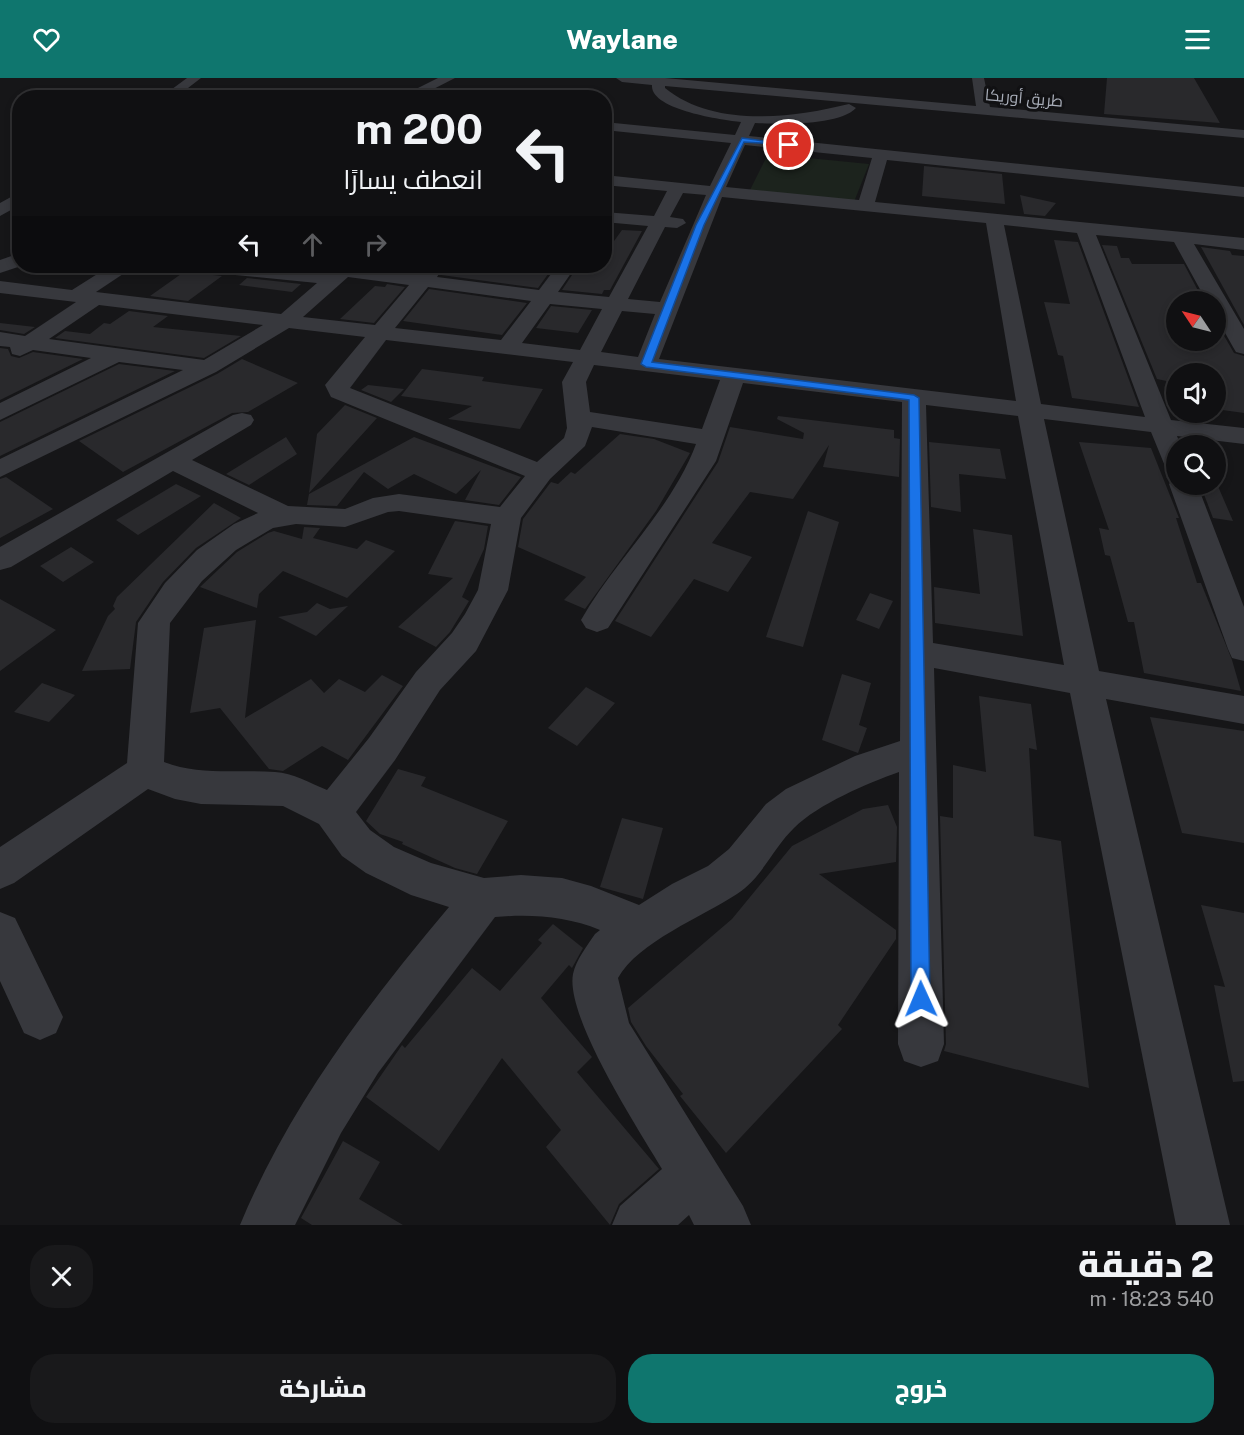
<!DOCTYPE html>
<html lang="ar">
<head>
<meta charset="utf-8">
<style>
  :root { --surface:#101012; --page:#19191b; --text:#f1f3f6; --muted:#9c9d9f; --line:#303032; --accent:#0f766e }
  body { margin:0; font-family:"Public Sans",Cairo,sans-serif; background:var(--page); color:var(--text); direction:rtl; height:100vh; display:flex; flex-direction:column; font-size:22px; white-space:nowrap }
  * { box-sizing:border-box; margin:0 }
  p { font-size:20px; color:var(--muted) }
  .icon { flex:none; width:33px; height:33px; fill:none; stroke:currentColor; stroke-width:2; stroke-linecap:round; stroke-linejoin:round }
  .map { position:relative; height:1147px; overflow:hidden; direction:ltr }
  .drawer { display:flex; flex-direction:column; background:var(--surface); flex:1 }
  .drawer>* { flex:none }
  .top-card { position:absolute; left:12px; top:12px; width:600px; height:183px; border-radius:24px; box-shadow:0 3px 9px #0003,0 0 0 2px var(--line); direction:rtl; background:#101012; color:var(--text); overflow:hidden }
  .needle { width:39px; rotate:305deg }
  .fabs { position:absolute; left:1166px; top:213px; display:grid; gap:12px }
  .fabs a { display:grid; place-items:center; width:60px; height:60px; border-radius:50%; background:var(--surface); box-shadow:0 3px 9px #0003,0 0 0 2px var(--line); font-size:30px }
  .pin { position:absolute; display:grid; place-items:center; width:51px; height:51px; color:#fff; margin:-26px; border:3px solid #fff; border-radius:50%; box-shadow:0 2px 6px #0007 }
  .me { position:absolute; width:66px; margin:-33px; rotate:359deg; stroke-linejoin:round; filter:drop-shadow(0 0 4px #0008) }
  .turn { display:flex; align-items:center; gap:21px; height:126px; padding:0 30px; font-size:27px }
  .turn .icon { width:78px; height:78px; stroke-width:2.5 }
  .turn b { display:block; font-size:42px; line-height:51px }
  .lanes { display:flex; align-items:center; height:57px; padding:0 30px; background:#0003; justify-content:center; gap:30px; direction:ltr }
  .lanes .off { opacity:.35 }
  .round { display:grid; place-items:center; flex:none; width:63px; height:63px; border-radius:24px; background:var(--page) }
  .head { display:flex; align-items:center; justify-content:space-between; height:102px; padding:0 30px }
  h1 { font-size:36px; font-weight:800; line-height:45px }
  .action { display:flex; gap:12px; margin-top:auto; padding:12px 30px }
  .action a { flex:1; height:69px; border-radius:24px; background:var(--accent); color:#fff; font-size:24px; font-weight:800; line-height:69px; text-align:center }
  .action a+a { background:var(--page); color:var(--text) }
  header { display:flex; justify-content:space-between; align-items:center; height:78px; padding:0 30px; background:var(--accent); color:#fff; font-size:27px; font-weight:800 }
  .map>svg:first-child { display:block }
  .green { fill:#1c231d }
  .building { fill:#29292c }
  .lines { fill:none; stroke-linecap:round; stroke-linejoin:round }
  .minor { fill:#37383d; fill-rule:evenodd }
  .route { fill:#1a73e8; stroke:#114b97; stroke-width:1.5 }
  .labels { text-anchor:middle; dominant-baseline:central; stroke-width:6; stroke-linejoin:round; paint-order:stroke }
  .far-street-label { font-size:16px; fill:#a8adb8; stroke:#111113 }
</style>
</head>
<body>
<header><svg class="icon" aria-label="menu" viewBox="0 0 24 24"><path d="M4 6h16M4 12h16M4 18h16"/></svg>Waylane<svg class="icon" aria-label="heart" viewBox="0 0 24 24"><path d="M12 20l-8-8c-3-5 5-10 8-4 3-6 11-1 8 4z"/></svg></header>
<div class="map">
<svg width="1244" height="1147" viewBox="0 0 1244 1147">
  <rect width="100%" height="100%" fill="#161618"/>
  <path class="green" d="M 768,76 L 869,86 L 854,124 L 749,114 Z"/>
  <path class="building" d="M 1107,0 L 1194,0 L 1220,45 L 1104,36 Z
    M 924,88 L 1002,96 L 1005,126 L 922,118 Z
    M 1020,117 L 1056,125 L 1045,138 L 1024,136 Z
    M 622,152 L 642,153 L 610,212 L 604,212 L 602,216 L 562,212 L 578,188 L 604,188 L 604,177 Z
    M 1054,162 L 1078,164 L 1139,329 L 1072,320 L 1063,278 L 1058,277 L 1044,224 L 1070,226 Z
    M 1102,167 L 1117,168 L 1121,180 L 1129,180 L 1132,186 L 1184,186 L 1204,224 L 1176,224 L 1176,262 L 1215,262 L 1215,242 L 1234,275 L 1244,278 L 1244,335 L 1215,331 L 1215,296 L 1176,296 L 1176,305 L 1157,301 Z
    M 1201,169 L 1230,173 L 1232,177 L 1244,178 L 1244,247 Z
    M 463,188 L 488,190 L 490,188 L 504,188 L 551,192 L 538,210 L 441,197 L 444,192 L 458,193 Z
    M 191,189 L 204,196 L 222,198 L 188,223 L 150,218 Z
    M 247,200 L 301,206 L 292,214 L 239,207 Z
    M 387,206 L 405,209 L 374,245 L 340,241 L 375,208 L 385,209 Z
    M 429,211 L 527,225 L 502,257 L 403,243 Z
    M 551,228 L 592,232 L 578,255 L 536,250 Z
    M 129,233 L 168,238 L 153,249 L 241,258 L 204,280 L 55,260 L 65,253 L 90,256 L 104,245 L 110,246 Z
    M 0,245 L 35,249 L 24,256 L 0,252 Z
    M 0,270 L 8,271 L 11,278 L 19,280 L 33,274 L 83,281 L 0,322 Z
    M 242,281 L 298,305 L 248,334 L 232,335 L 123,394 L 79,363 L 217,296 Z
    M 119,286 L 175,293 L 0,378 L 0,344 Z
    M 422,291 L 484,299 L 482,303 L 543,311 L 520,351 L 448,341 L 472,328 L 401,318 Z
    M 368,307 L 404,311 L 391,324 L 361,312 Z
    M 345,327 L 377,340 L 309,415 L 317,356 Z
    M 778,338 L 894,352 L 894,360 L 900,361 L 899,399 L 823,389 L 829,367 L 793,421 L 750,414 L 712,465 L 752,479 L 728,514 L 694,501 L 651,559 L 615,543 L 718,384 L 730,349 L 803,361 L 804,355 L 777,341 Z
    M 620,356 L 654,361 L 690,375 L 656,433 L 585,531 L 564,522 L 586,499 L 518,469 L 523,441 L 551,404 L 558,406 L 571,394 L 575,396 Z
    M 286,359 L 297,376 L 249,407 L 226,396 Z
    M 414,359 L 521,399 L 499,427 L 465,422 L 481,392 L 456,416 L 414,396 L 388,411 L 364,394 L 337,428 L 307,427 L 309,416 Z
    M 929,364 L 1000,371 L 1006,401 L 959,396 L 961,434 L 931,429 Z
    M 1079,364 L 1151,370 L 1179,440 L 1176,440 L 1197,505 L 1201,505 L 1232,582 L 1241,613 L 1144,595 L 1134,544 L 1128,544 L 1110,478 L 1105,477 L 1099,450 L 1109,452 Z
    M 6,399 L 53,431 L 0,460 L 0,401 Z
    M 176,406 L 201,418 L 138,457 L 116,442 Z
    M 1200,406 L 1217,406 L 1233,443 L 1213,440 Z
    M 214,425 L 241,440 L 196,470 L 163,504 L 136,544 L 130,591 L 82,593 L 108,538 L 115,531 L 113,528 L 117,519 Z
    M 808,433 L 839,444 L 803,569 L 766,559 Z
    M 455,443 L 488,448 L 484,471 L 462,519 L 469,523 L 450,554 L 436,569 L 398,549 L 453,500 L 428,496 Z
    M 304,449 L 320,450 L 313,460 L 357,471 L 366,462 L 395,473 L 347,520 L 283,493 L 259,516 L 257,530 L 200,509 L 237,474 L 268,455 L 274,453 L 302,461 Z
    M 973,451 L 1012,457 L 1023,558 L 935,545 L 934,509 L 980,516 Z
    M 71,469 L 94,484 L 63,504 L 40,488 Z
    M 870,515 L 893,523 L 879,551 L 856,542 Z
    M 0,521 L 56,552 L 0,593 Z
    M 317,525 L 330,531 L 348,528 L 316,558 L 278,539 L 307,534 Z
    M 256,542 L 245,640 L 311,601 L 324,615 L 339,601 L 365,614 L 382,597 L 403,608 L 348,682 L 322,668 L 283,693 L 269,691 L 220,630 L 190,635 L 204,550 Z
    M 842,596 L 871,605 L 859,647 L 867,650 L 858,675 L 822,662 Z
    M 42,605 L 75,617 L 49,644 L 14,634 Z
    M 586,609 L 615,625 L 577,668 L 548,650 Z
    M 979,618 L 1031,626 L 1037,672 L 1029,670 L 1034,758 L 1061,763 L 1089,1010 L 944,973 L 946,966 L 940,738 L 953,740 L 953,687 L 986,694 Z
    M 1150,639 L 1244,653 L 1244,765 L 1182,755 Z
    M 398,691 L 426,699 L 421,708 L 508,743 L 477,796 L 455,790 L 402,766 L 403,764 L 380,756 L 366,743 Z
    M 888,727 L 897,749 L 896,784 L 819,796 L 896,852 L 896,861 L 838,947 L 842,951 L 726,1075 L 680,1018 L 683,1016 L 646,968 L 631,944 L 628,930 L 732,841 L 792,768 L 863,731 Z
    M 622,740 L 663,750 L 643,821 L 600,809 Z
    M 1201,827 L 1244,835 L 1244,1003 L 1233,1004 L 1214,907 L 1225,909 Z
    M 553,846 L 583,870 L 572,890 L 569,887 L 541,920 L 592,979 L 577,994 L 659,1091 L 619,1126 L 610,1147 L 546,1069 L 561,1052 L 502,980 L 439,1073 L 366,1019 L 402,967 L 405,970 L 472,890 L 500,913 L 542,865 L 538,862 Z
    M 343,1063 L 380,1084 L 359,1121 L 403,1147 L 312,1147 L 301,1140 Z"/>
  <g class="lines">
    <path class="minor" d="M 187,0 L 201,0 L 175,20 L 160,20 Z
      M 438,0 L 455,0 L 416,20 L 398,20 Z
      M 616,0 L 665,0 L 976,28 L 972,0 L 984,0 L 990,29 L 1244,52 L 1244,60 L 665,8 L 665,10 C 714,50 792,40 849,26 L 856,30 C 839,48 779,46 755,45 L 749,58 L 1244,109 L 1244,119 L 887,82 L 875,124 L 1244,160 L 1244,172 L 1194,166 L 1244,251 L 1244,276 L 1236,274 L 1233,269 L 1215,237 L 1215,224 L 1207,224 L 1174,164 L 1096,157 L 1171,342 L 1244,350 L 1244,366 L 1177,358 L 1181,368 L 1176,368 L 1176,395 L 1167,393 L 1151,354 L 1044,341 L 1099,593 L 1244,618 L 1244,646 L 1106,621 L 1230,1147 L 1176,1147 L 1070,615 L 934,590 L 944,966 L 938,983 L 921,989 L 904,983 L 898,966 L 899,694 C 868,705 818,726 794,750 C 773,770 762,800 737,816 C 702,839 638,864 618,900 L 629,945 L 743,1128 L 751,1147 L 694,1147 L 689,1137 L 678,1147 L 612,1147 L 620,1128 L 662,1091 C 639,1052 565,939 573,896 C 576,882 587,868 595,856 L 600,852 C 566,838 531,836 495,839 L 378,995 L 341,1055 L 295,1147 L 240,1147 C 289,1029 367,926 449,829 L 411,817 L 366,795 L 342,778 L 319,746 L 283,728 L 201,726 L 175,721 L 148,711 L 14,805 L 0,811 L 0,769 L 127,685 L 138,545 L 165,505 L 197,472 L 234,446 L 258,435 L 173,393 L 11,489 L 0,492 L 0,469 L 233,337 L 242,335 L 251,337 L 254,342 L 251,347 L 192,382 L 288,428 L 345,431 L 373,420 L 399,416 L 500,429 L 525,398 L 331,319 L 325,307 L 365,259 L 289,250 L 216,294 L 0,399 L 0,381 L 183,292 L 119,284 L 0,342 L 0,325 L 91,280 L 33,272 L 20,278 L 12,276 L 10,269 L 0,268 L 0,254 L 25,258 L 76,224 L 0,215 L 0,203 L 72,212 L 110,188 L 131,188 L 129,192 L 96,214 L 281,236 L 317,205 L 204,194 L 194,188 L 261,188 L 330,194 L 337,188 L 357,188 L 418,196 L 425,188 L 444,188 L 437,199 L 539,212 L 557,188 L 576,188 L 558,214 L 609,219 L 648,148 L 604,144 L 604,134 L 654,138 L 667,113 L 604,107 L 604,97 L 710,108 L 731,65 L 604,52 L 604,44 L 735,57 L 741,44 C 723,42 650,32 652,7 L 622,4 ZM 745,67 L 872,80 L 859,122 L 726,109 ZM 683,115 L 706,117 L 660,224 L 628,221 L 665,149 L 677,150 L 686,145 L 683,141 L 670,139 ZM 722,119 L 986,145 L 1016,323 L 659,281 ZM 1004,147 L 1077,155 L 1145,339 L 1041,326 ZM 348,199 L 409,207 L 375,247 L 303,239 ZM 428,209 L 531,223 L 501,262 L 395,250 ZM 550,226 L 602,231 L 580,272 L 522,265 ZM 99,227 L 263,247 L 204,282 L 49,261 ZM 622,233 L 655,236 L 638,279 L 601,274 ZM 386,262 L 573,284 L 562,304 L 567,350 L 564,360 L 537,384 L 350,310 ZM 594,287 L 720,302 L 702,351 L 590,334 L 586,304 ZM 743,305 L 902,324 L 900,663 L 855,678 L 786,711 L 766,726 L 729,771 L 708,788 L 672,806 L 639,827 L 591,808 L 562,800 L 521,797 L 484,800 L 431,785 L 394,769 L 370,752 L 356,734 L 395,682 L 440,612 L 476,573 L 508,512 L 521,440 L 550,401 L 585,368 L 592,349 L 696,366 C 672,431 615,482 581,542 L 586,550 L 597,554 L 608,550 L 716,383 ZM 926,327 L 1018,338 L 1064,587 L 933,565 ZM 399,433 L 491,446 L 478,512 L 465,536 L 452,555 L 416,594 L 369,660 L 327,712 C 310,705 293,695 275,694 C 237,691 200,698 164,684 L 170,545 L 202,503 L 236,472 L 273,450 L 296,446 L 345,449 L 388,434 Z
      M 20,114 L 20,127 L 0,138 L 0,125 Z
      M 20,175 L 21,188 L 0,195 L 0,182 Z
      M 1176,399 L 1176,406 L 1197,406 L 1244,529 L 1244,583 L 1232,580 L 1228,571 L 1169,406 Z
      M 0,834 L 15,840 L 63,939 L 56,955 L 40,962 L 24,955 L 0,903 Z"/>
  </g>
  <path class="route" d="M 742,60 L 792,67 L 744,64 L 704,147 L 652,284 L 914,317 L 919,320 L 930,921 L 927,927 L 921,930 L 914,927 L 911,921 L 909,322 L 646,289 L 641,286 L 696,147 Z"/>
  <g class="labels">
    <g class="far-street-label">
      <text transform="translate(1024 20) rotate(5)">طريق أوريكا</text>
    </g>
  </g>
</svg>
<div class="fabs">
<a><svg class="needle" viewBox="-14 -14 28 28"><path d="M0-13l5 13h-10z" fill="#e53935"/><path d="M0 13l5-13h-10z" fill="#9c9d9f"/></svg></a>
<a><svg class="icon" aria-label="sound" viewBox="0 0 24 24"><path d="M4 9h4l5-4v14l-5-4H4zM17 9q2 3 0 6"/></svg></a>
<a><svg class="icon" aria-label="search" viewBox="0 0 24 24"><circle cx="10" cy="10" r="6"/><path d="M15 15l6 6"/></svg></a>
</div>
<div class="pin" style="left:789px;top:67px;background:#d93025"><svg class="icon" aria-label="arrive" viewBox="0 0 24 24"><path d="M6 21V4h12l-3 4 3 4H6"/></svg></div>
<svg class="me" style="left:921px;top:921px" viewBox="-20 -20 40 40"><path d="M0-17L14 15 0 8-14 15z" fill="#1a73e8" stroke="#fff" stroke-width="4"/></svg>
<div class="top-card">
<div class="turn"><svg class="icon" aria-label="left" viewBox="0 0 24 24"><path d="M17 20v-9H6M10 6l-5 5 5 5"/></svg><div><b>200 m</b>انعطف يسارًا</div></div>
<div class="lanes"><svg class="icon" aria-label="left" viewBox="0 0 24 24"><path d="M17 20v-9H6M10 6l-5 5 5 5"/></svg><svg class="icon off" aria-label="ahead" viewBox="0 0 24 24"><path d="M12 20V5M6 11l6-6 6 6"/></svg><svg class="icon off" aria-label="right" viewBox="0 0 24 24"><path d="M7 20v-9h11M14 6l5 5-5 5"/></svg></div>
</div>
</div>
<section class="drawer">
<div class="head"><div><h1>2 دقيقة</h1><p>540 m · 18:23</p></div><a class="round"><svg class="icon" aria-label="close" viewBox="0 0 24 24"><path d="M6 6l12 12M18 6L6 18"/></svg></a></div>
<div class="action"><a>خروج</a><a>مشاركة</a></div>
</section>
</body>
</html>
